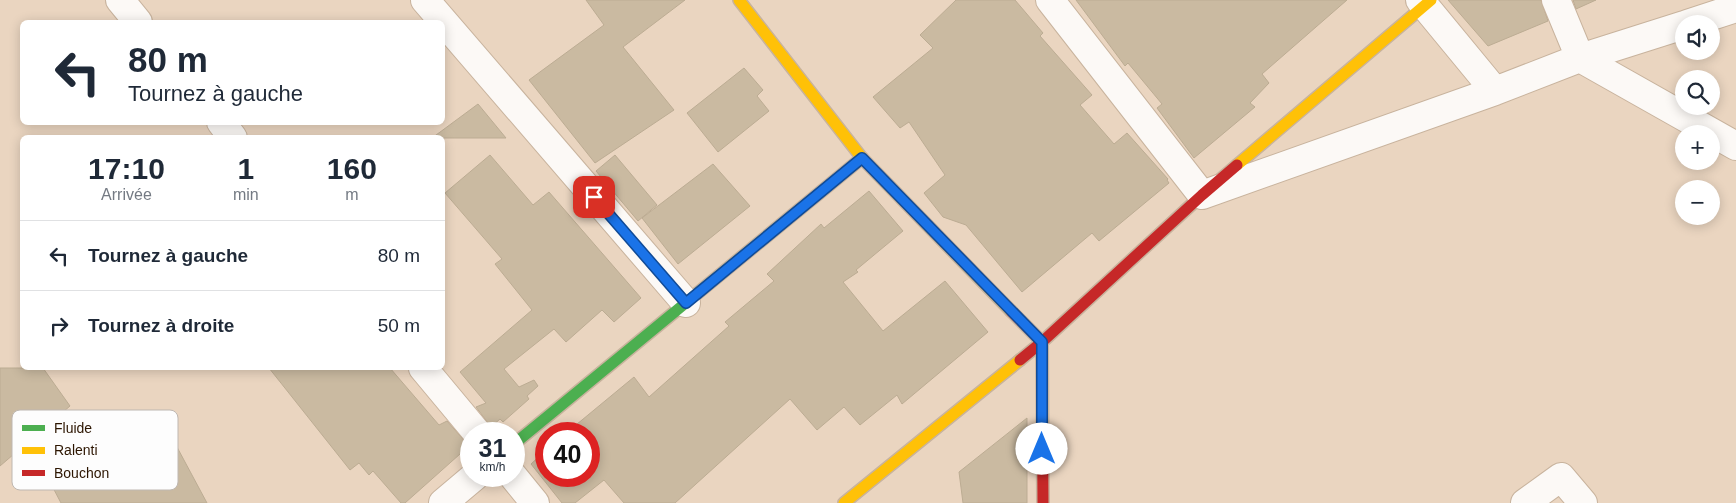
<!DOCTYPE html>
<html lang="fr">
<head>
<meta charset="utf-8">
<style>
  :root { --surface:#fff; --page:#f6f6f7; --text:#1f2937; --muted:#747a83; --line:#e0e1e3 }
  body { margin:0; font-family:Helvetica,sans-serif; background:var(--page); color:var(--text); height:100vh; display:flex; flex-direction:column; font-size:19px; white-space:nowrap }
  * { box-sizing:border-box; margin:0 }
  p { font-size:16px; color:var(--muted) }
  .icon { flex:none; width:28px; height:28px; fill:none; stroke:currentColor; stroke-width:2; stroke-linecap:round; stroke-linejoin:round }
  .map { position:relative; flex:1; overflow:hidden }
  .panel { position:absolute; left:20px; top:135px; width:425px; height:235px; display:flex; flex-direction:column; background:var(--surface); border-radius:8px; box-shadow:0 2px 12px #0003 }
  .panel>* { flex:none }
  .guide { position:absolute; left:20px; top:20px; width:425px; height:105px; border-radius:8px; box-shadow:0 2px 12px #0003; background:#fff; color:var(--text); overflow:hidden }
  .fabs { position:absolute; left:1675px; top:15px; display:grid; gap:10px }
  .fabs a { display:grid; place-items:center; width:45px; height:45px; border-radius:50%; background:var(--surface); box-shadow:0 2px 12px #0003; font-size:25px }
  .speed { position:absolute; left:460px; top:422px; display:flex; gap:10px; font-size:25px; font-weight:700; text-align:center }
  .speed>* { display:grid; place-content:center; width:65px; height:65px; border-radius:50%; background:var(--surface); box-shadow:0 2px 12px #0003; line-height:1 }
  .speed small { font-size:12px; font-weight:400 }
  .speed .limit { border:8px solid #d22; background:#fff; color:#111 }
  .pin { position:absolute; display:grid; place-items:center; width:42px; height:42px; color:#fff; margin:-21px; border-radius:10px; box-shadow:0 2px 8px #0006 }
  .me { position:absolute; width:55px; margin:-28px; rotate:0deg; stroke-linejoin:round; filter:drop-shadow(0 0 4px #0008) }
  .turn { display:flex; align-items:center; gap:18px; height:105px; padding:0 25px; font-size:22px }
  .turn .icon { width:65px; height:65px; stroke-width:2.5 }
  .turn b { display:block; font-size:35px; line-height:42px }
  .eta { display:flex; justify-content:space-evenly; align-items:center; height:85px; text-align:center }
  .eta b { font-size:30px; font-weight:600; line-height:35px }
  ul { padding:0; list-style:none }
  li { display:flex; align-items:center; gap:15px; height:70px; padding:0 25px; border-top:1px solid var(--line) }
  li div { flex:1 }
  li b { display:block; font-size:19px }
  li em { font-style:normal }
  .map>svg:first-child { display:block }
  .building { fill:#cabaa1; stroke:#bcac93 }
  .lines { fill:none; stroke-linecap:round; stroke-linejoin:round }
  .street-casing { stroke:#c8b39d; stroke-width:30 }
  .fast-casing { stroke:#c8b39d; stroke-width:14 }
  .slow-casing { stroke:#c8b39d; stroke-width:14 }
  .jam-casing { stroke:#c8b39d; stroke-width:14 }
  .street { stroke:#fcf9f6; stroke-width:28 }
  .fast { stroke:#4caf50; stroke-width:11 }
  .slow { stroke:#ffc107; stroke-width:11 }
  .jam { stroke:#c62828; stroke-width:11 }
  .route-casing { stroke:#114b97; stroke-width:12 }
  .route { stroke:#1a73e8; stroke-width:9 }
  .key { fill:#fdfdfd; stroke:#beb7b1; stroke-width:1 }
  .key-label { font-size:14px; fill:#2c1500 }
</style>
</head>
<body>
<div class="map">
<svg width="1736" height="503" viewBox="0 0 1736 503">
  <rect width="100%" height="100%" fill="#ead5c0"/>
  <path class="building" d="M 586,0 L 685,0 L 623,47 L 674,110 L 595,163 L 529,80 L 604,25 Z
    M 956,0 L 1015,0 L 1043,33 L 1040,36 L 1092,95 L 1080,105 L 1114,144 L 1127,133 L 1168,179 L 1167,180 L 1169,183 L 1099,241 L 1092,233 L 1022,292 L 966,225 L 943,217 L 924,193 L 945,175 L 909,122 L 900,128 L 873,97 L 933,48 L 920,35 Z
    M 1076,0 L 1347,0 L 1262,74 L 1269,83 L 1250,103 L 1255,107 L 1194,158 L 1157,108 L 1162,104 L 1128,63 L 1125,66 Z
    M 1448,0 L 1541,0 L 1548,21 L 1488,46 Z
    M 1573,0 L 1596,0 L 1576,9 Z
    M 744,68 L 763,90 L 757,96 L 769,111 L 718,152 L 687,113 Z
    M 478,104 L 506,138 L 432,138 Z
    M 490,155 L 533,205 L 549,192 L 641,298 L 614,322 L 602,310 L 566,342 L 554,329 L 504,369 L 519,387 L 534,380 L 538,386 L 527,396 L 529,399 L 503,422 L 500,419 L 491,427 L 476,407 L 486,403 L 460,372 L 532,310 L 495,264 L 502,259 L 445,193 Z
    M 615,155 L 657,205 L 638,221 L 596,171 Z
    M 713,164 L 750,206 L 678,264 L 642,218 Z
    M 869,191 L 903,231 L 856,270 L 858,272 L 843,282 L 883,331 L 945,281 L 988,332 L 902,404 L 897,395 L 860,425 L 844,407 L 817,430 L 790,399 L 675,503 L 624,503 L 604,480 L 575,503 L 562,503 L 531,464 L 546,450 L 546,476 L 589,476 L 589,434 L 565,434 L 634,377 L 649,397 L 729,326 L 725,322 L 774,281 L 767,274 L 821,224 L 824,228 Z
    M 0,368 L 43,368 L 70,406 L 0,466 Z
    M 269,368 L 390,368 L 439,425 L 447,421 L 469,446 L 405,503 L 401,503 L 373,471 L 369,475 L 359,463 L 350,470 Z
    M 1027,418 L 1027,503 L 963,503 L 959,472 Z
    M 163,421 L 207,503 L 61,503 L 50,482 Z"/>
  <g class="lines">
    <g class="street-casing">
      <path id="street" d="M 120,0 L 138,22
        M 425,0 L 686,303
        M 1050,0 L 1202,195 L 1495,91 L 1580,58 L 1684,25
        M 1420,0 L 1495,91
        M 1556,0 L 1580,58 L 1736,146
        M 1687,24 L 1736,8
        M 221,122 L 233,138
        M 423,368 L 478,434
        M 513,476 L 535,503
        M 443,503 L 475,476
        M 1525,503 L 1561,477 L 1583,503"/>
    </g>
    <g class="fast-casing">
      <path id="fast" d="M 514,444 L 862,158"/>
    </g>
    <g class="slow-casing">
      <path id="slow" d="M 739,0 L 862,158 L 1011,311
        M 1237,165 L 1431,0
        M 844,503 L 1020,360"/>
    </g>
    <g class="jam-casing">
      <path id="jam" d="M 1011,311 L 1042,342 L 1043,503
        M 1020,360 L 1042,342 L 1202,195 L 1237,165"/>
    </g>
    <use href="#street" class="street"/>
    <use href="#fast" class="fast"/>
    <use href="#slow" class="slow"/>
    <use href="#jam" class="jam"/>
  </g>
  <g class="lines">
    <g class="route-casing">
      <path id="route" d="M 594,197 L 686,303 L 862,158 L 1042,342 L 1042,449"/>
    </g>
    <use href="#route" class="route"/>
  </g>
  <rect x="12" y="410" width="166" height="80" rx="8" class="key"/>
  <rect x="22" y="425" width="23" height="6" fill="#4caf50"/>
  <rect x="22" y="447" width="23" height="7" fill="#ffc107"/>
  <rect x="22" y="470" width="23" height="6" fill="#c62828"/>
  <g class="key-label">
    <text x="54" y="433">Fluide</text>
    <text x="54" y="455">Ralenti</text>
    <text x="54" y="478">Bouchon</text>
  </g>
</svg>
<div class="fabs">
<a><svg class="icon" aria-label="sound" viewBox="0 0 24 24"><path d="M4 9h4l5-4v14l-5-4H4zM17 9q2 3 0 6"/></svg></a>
<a><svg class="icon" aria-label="search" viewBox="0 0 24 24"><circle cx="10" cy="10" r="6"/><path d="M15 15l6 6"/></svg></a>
<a>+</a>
<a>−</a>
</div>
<div class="speed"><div>31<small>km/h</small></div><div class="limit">40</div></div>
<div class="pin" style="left:594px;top:197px;background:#d93025"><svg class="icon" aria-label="arrive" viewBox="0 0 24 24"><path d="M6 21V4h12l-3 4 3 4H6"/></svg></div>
<svg class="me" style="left:1042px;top:449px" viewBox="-20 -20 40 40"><circle r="19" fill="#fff"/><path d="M0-13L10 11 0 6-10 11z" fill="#1a73e8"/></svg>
<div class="guide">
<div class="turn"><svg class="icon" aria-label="left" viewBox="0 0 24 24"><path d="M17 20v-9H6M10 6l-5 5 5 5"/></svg><div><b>80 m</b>Tournez à gauche</div></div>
</div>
<section class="panel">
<div class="eta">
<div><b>17:10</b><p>Arrivée</p></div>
<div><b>1</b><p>min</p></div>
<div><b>160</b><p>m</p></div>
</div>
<ul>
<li><svg class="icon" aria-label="left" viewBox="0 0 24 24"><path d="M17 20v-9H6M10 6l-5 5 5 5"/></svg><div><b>Tournez à gauche</b></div><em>80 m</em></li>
<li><svg class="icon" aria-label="right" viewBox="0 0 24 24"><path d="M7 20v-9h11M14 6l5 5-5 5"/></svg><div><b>Tournez à droite</b></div><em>50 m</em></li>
</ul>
</section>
</div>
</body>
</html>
